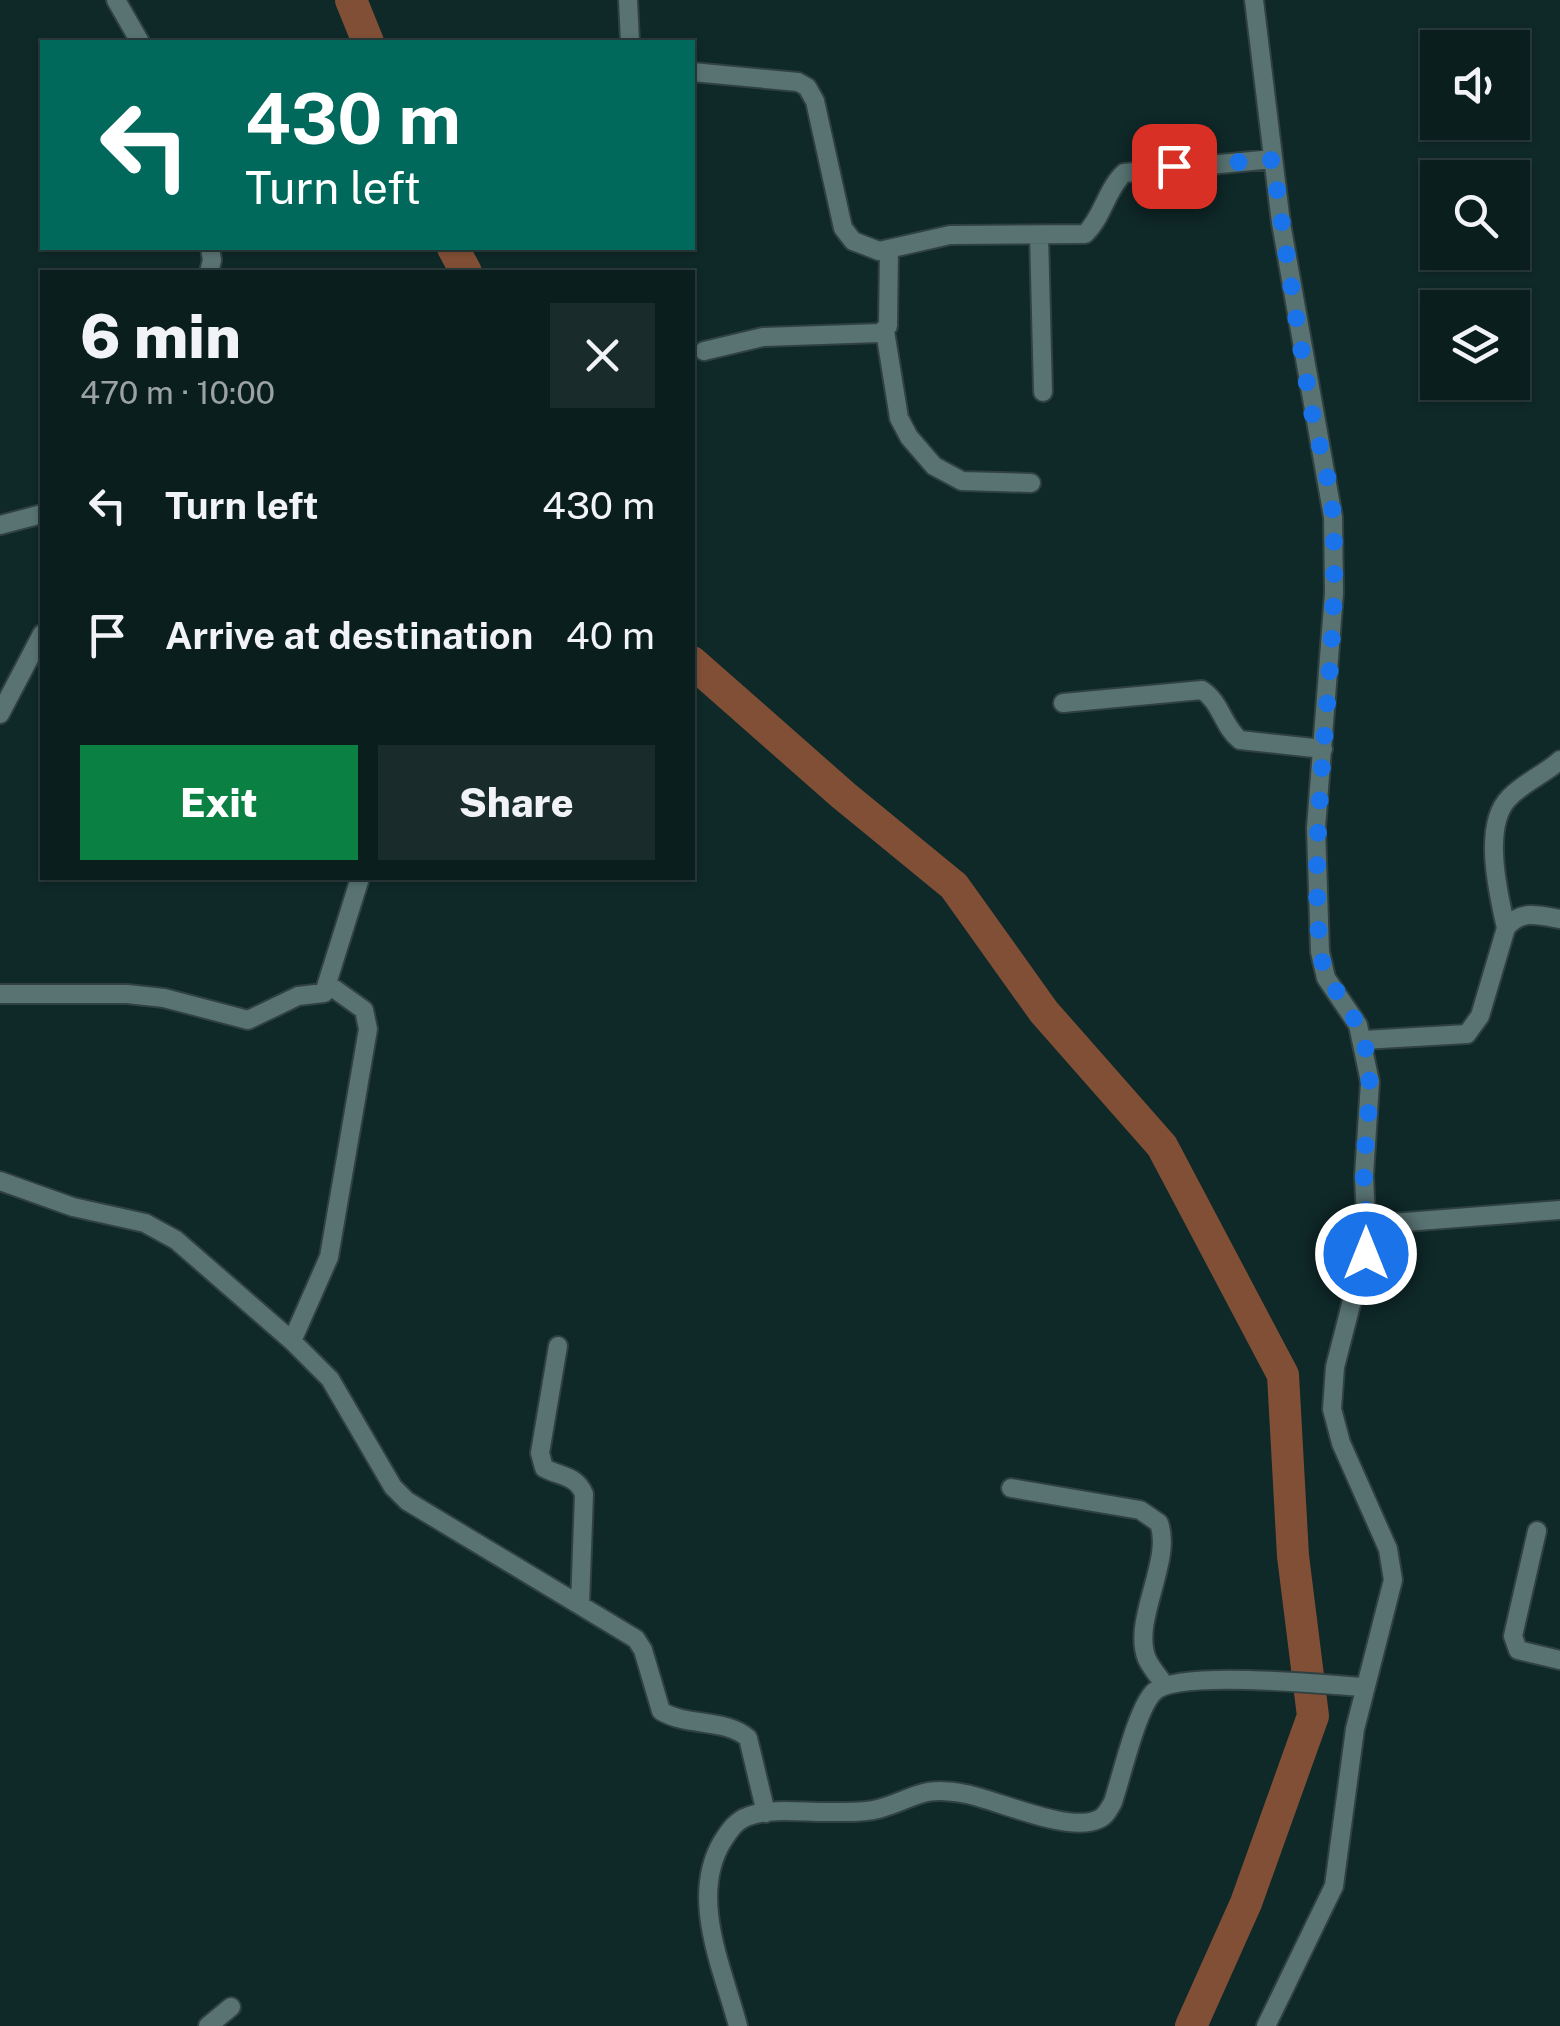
<!DOCTYPE html>
<html lang="en">
<head>
<meta charset="utf-8">
<style>
  :root { --surface:#0b1e1e; --page:#192b2b; --text:#f1f3f6; --muted:#9aa2a4; --line:#2b3c3c; --accent:#0b8043 }
  body { margin:0; font-family:"Public Sans",sans-serif; background:var(--page); color:var(--text); height:100vh; display:flex; flex-direction:column; font-size:38px; white-space:nowrap }
  * { box-sizing:border-box; margin:0 }
  p { font-size:32px; color:var(--muted) }
  .icon { flex:none; width:55px; height:55px; fill:none; stroke:currentColor; stroke-width:2; stroke-linecap:round; stroke-linejoin:round }
  .map { position:relative; flex:1; overflow:hidden }
  .details { position:absolute; left:40px; top:270px; width:655px; height:610px; display:flex; flex-direction:column; background:var(--surface); border-radius:0px; box-shadow:0 2px 8px #0004,0 0 0 2px var(--line) }
  .details>* { flex:none }
  .banner { position:absolute; left:40px; top:40px; width:655px; height:210px; border-radius:0px; box-shadow:0 2px 8px #0004,0 0 0 2px var(--line); background:#00695c; color:#fff; overflow:hidden }
  .buttons { position:absolute; left:1420px; top:30px; display:grid; gap:20px }
  .buttons a { display:grid; place-items:center; width:110px; height:110px; border-radius:0px; background:var(--surface); box-shadow:0 2px 8px #0004,0 0 0 2px var(--line); font-size:50px }
  .pin { position:absolute; display:grid; place-items:center; width:85px; height:85px; color:#fff; margin:-42px; border-radius:20px; box-shadow:0 5px 15px #0006 }
  .me { position:absolute; width:110px; margin:-55px; rotate:0deg; stroke-linejoin:round; filter:drop-shadow(0 0 8px #0008) }
  .turn { display:flex; align-items:center; gap:35px; height:210px; padding:0 40px; font-size:45px }
  .turn .icon { width:130px; height:130px; stroke-width:2.5 }
  .turn b { display:block; font-size:70px; line-height:85px }
  .round { display:grid; place-items:center; flex:none; width:105px; height:105px; border-radius:0px; background:var(--page) }
  .summary { display:flex; align-items:center; justify-content:space-between; height:170px; padding:0 40px }
  h1 { font-size:60px; font-weight:800; line-height:75px }
  .cta { display:flex; gap:20px; margin-top:auto; padding:20px 40px }
  .cta a { flex:1; height:115px; border-radius:0px; background:var(--accent); color:#fff; font-size:40px; font-weight:800; line-height:115px; text-align:center }
  .cta a+a { background:var(--page); color:var(--text) }
  ul { padding:0; list-style:none }
  li { display:flex; align-items:center; gap:30px; height:130px; padding:0 40px }
  li div { flex:1 }
  li b { display:block; font-size:38px }
  li em { font-style:normal }
  .map>svg:first-child { display:block }
  .lines { fill:none; stroke-linecap:round; stroke-linejoin:round }
  .river { stroke:#814f35; stroke-width:32 }
  .minor-casing { stroke:#304141; stroke-width:22 }
  .minor { stroke:#587372; stroke-width:18 }
  .route { stroke:#1a73e8; stroke-width:18; stroke-dasharray:0 32.4 }
</style>
</head>
<body>
<div class="map">
<svg width="1560" height="2026" viewBox="0 0 1560 2026">
  <rect width="100%" height="100%" fill="#0f2828"/>
  <g class="lines">
    <path class="river" d="M 351,0 L 368,42
      M 453,248 L 466,272
      M 692,662 L 843,795 L 954,886 L 1044,1012 L 1162,1146 L 1283,1375 L 1293,1556 L 1313,1716 L 1246,1903 L 1191,2026"/>
    <g class="minor-casing">
      <path id="minor" d="M 116,0 L 140,42
        M 628,0 L 630,42
        M 1254,0 L 1281,223 L 1333,517 L 1334,593 L 1316,828 L 1320,952 L 1326,978 L 1358,1025 L 1370,1082 L 1364,1176 L 1367,1242 L 1335,1367 L 1332,1409 L 1341,1443 L 1388,1549 L 1393,1580 L 1355,1729 L 1334,1886 L 1266,2026
        M 692,72 L 798,82 L 807,87 L 815,101 L 843,228 L 853,241 L 879,251 L 950,235 L 1085,234 C 1103,217 1106,190 1124,173 L 1273,159
        M 1039,235 L 1043,392
        M 209,272 L 212,260 L 210,248
        M 885,331 L 899,418 L 909,437 L 934,466 L 962,481 L 1031,483
        M 704,351 L 763,337 L 880,333 L 888,326 L 889,250
        M 0,525 L 42,514
        M 1063,703 L 1202,690 C 1221,702 1223,727 1240,740 L 1323,749
        M 0,714 L 42,634
        M 1506,928 C 1498,893 1482,825 1509,798 C 1524,782 1545,774 1560,760
        M 0,994 L 127,994 L 164,998 L 248,1020 L 298,996 L 324,993 L 360,878
        M 1363,1040 L 1467,1034 L 1480,1016 L 1506,928 C 1521,909 1539,915 1560,919
        M 0,1181 L 73,1207 L 145,1223 L 176,1240 L 292,1341 L 330,1379 L 393,1487 L 407,1501 L 636,1639 L 643,1650 L 661,1711 C 687,1727 725,1718 748,1738 L 766,1813
        M 1367,1225 L 1560,1210
        M 292,1341 L 329,1257 L 368,1029 L 364,1010 L 329,985
        M 558,1346 L 540,1453 L 544,1468 C 561,1477 576,1475 584,1494 L 580,1605
        M 1011,1488 L 1140,1510 L 1159,1523 C 1173,1561 1131,1621 1147,1659 C 1151,1668 1159,1677 1165,1685
        M 1537,1531 L 1513,1636 L 1518,1650 L 1560,1660
        M 208,2026 L 231,2007
        M 738,2026 C 723,1969 689,1898 722,1842 C 729,1831 736,1820 749,1816 C 773,1807 807,1813 832,1812 C 847,1812 863,1813 878,1809 C 918,1798 919,1785 966,1794 C 998,1800 1069,1834 1099,1819 C 1106,1816 1109,1809 1113,1802 C 1122,1775 1136,1713 1152,1694 C 1172,1668 1327,1685 1364,1687"/>
    </g>
    <use href="#minor" class="minor"/>
  </g>
  <g class="lines">
    <path class="route" d="M 1174,166 L 1273,160 C 1284,242 1297,324 1311,407 C 1318,443 1331,481 1333,518 C 1341,662 1307,805 1320,949 C 1323,984 1351,1004 1362,1036 C 1377,1081 1365,1126 1364,1171 C 1363,1199 1370,1227 1366,1254"/>
  </g>
</svg>
<div class="buttons">
<a><svg class="icon" aria-label="sound" viewBox="0 0 24 24"><path d="M4 9h4l5-4v14l-5-4H4zM17 9q2 3 0 6"/></svg></a>
<a><svg class="icon" aria-label="search" viewBox="0 0 24 24"><circle cx="10" cy="10" r="6"/><path d="M15 15l6 6"/></svg></a>
<a><svg class="icon" aria-label="layers" viewBox="0 0 24 24"><path d="M12 4l9 5-9 5-9-5zM3 14l9 5 9-5"/></svg></a>
</div>
<div class="pin" style="left:1174px;top:166px;background:#d93025"><svg class="icon" aria-label="arrive" viewBox="0 0 24 24"><path d="M6 21V4h12l-3 4 3 4H6"/></svg></div>
<svg class="me" style="left:1366px;top:1254px" viewBox="-20 -20 40 40"><circle r="17" fill="#1a73e8" stroke="#fff" stroke-width="3"/><path d="M0-11L8 9 0 5-8 9z" fill="#fff"/></svg>
<div class="banner">
<div class="turn"><svg class="icon" aria-label="left" viewBox="0 0 24 24"><path d="M17 20v-9H6M10 6l-5 5 5 5"/></svg><div><b>430 m</b>Turn left</div></div>
</div>
<section class="details">
<div class="summary"><div><h1>6 min</h1><p>470 m · 10:00</p></div><a class="round"><svg class="icon" aria-label="close" viewBox="0 0 24 24"><path d="M6 6l12 12M18 6L6 18"/></svg></a></div>
<ul>
<li><svg class="icon" aria-label="left" viewBox="0 0 24 24"><path d="M17 20v-9H6M10 6l-5 5 5 5"/></svg><div><b>Turn left</b></div><em>430 m</em></li>
<li><svg class="icon" aria-label="arrive" viewBox="0 0 24 24"><path d="M6 21V4h12l-3 4 3 4H6"/></svg><div><b>Arrive at destination</b></div><em>40 m</em></li>
</ul>
<div class="cta"><a>Exit</a><a>Share</a></div>
</section>
</div>
</body>
</html>
